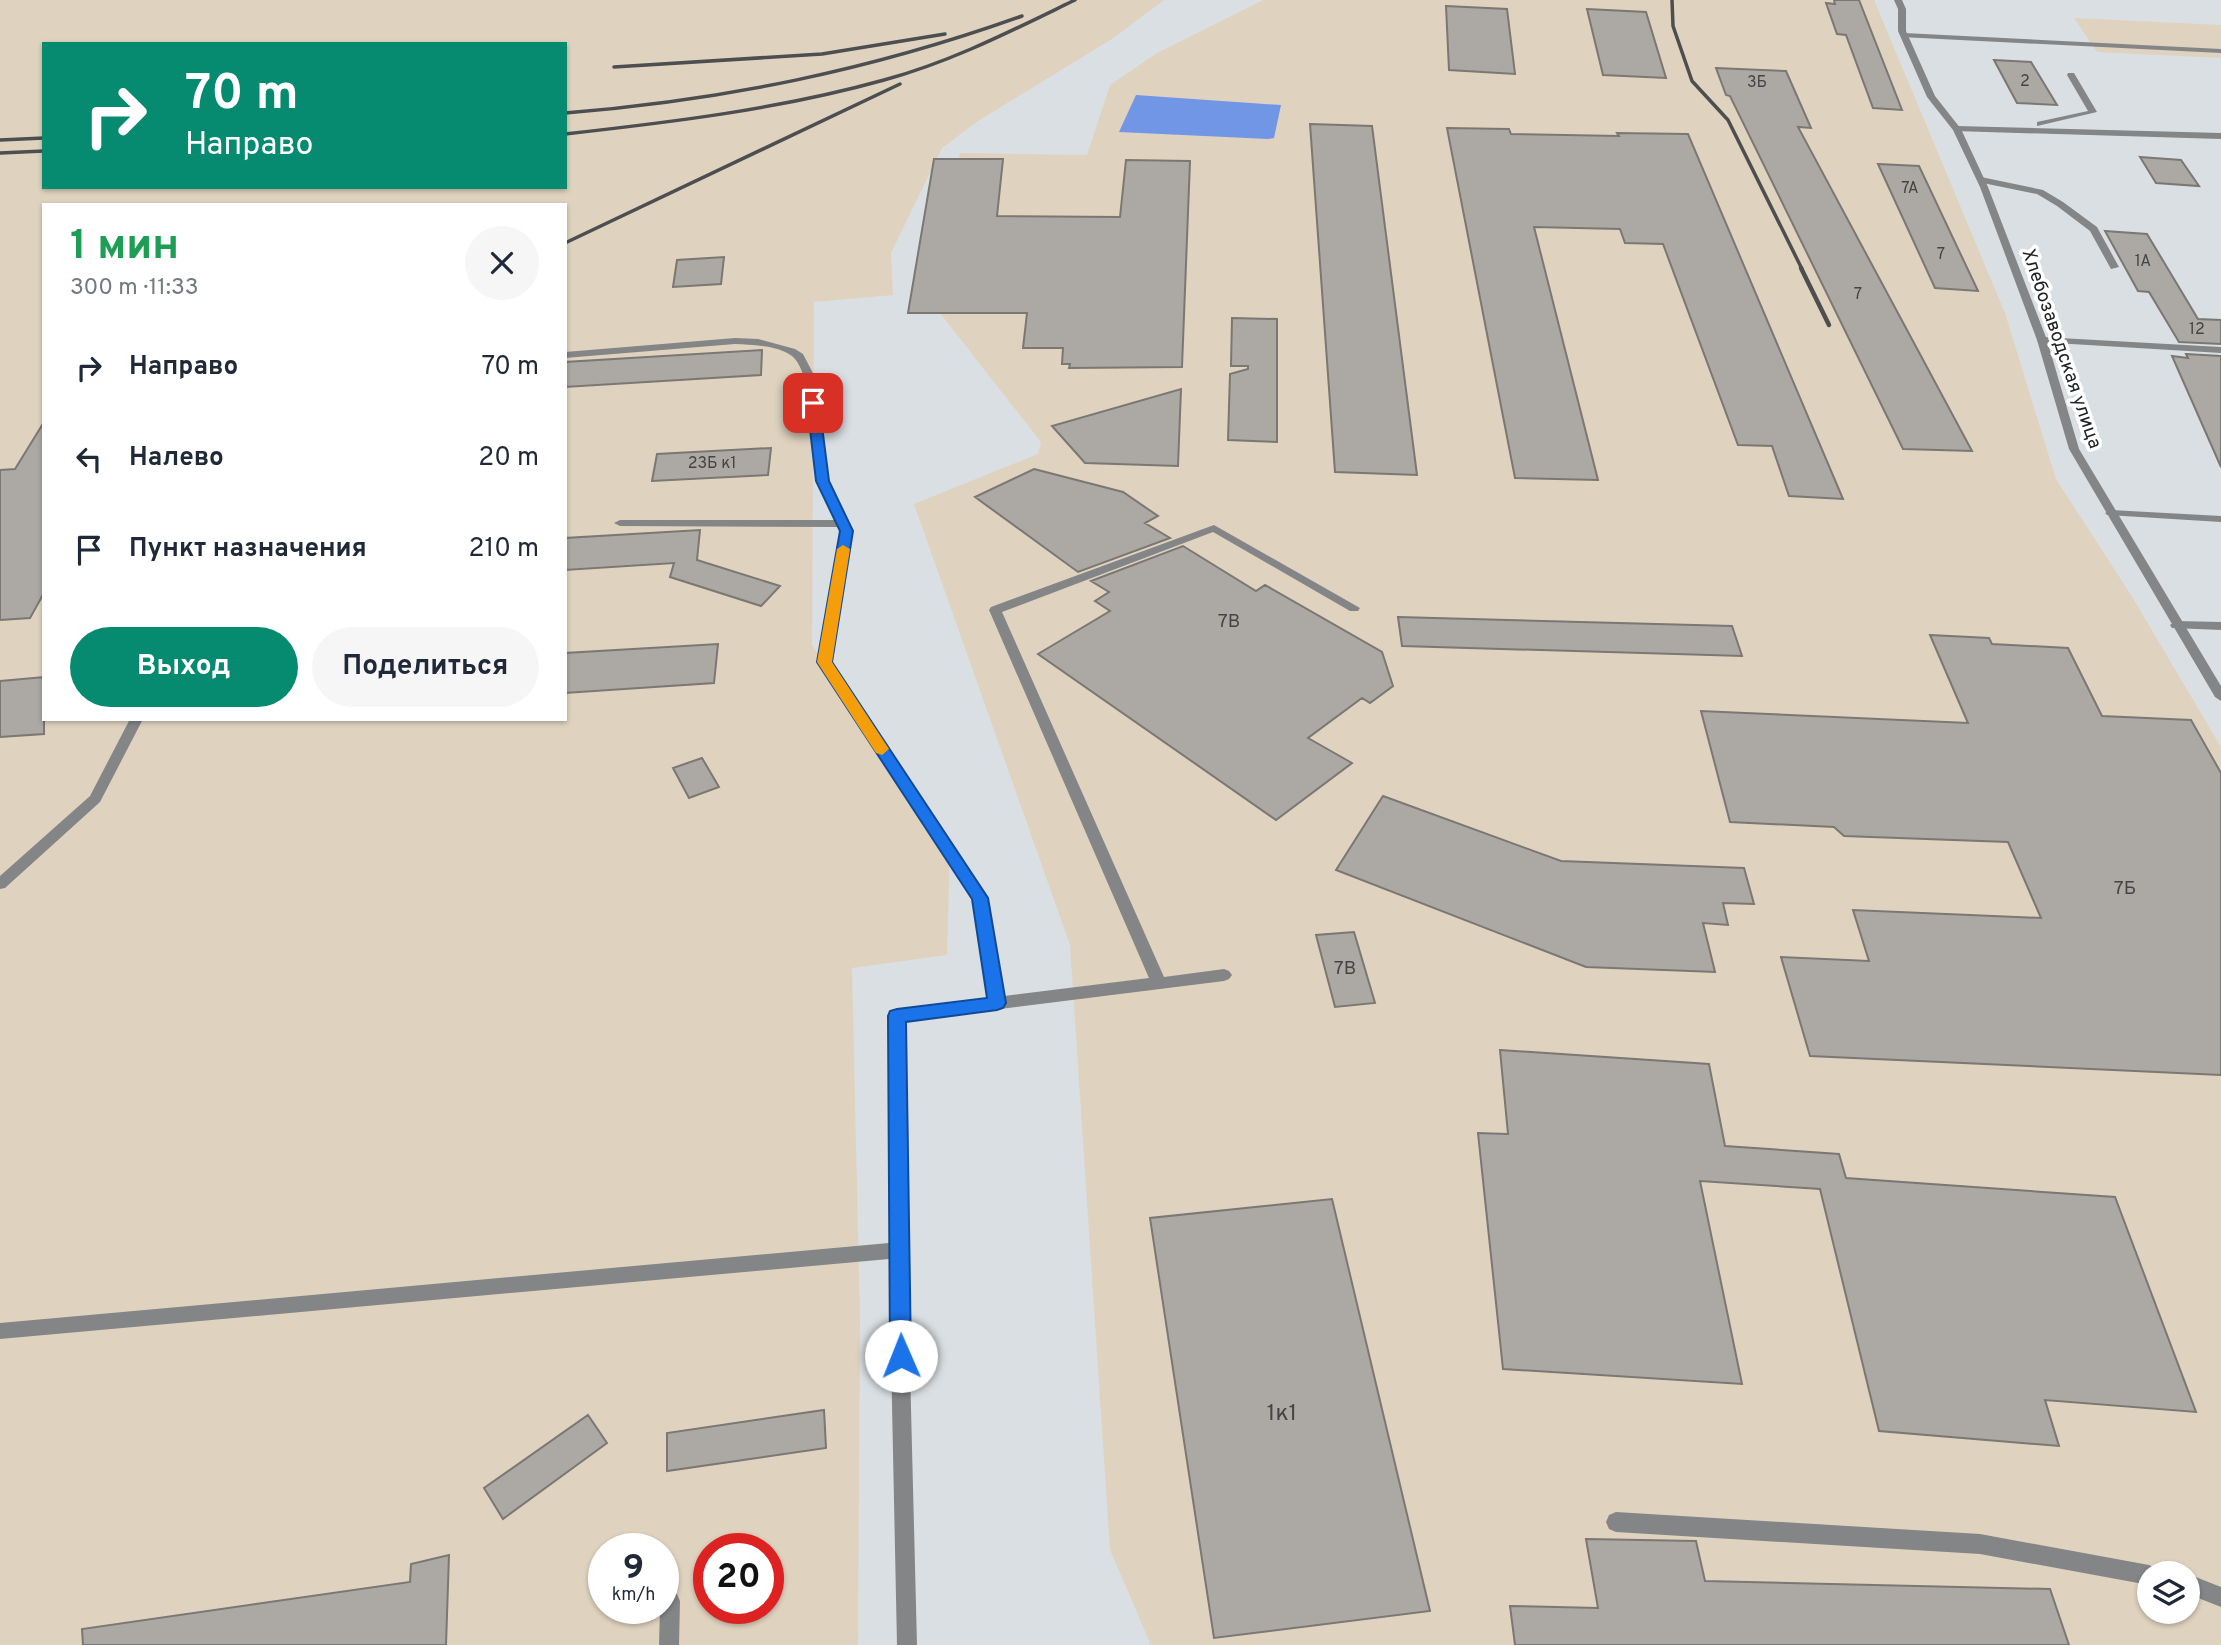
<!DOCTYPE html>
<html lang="ru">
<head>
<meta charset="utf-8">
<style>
  :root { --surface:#fff; --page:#f6f6f7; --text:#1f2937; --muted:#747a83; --accent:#078b70 }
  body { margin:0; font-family:Overpass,sans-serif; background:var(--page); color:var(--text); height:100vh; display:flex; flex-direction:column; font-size:26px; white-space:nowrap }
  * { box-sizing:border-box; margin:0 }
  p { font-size:23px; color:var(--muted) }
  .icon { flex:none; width:38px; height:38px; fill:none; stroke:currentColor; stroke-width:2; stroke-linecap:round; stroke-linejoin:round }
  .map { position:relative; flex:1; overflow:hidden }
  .side { position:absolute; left:42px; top:203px; width:525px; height:518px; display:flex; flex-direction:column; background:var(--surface); border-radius:0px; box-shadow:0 2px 5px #0004 }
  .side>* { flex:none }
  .top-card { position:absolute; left:42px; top:42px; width:525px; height:147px; border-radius:0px; box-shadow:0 2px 5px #0004; background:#078b70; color:#fff; overflow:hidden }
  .tools { position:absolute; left:2137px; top:1561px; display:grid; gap:14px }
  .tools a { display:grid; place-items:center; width:63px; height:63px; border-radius:50%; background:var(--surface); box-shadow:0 2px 5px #0004; font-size:35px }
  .speed { position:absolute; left:588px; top:1533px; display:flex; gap:14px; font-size:35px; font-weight:700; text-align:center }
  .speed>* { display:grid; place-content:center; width:91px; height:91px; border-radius:50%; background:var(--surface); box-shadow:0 2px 5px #0004; line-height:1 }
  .speed small { font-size:18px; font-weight:400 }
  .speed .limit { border:10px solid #d22; background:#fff; color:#111 }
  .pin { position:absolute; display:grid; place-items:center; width:60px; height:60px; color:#fff; margin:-30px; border-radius:14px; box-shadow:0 4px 10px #0006 }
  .me { position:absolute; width:77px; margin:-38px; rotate:359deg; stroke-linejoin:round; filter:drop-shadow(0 0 5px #0008) }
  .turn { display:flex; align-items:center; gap:24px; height:147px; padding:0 28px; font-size:32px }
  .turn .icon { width:91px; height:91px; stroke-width:2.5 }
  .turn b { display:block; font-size:49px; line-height:60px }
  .round { display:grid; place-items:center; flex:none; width:74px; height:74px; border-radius:37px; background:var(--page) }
  .headline { display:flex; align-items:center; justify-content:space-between; height:119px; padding:0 28px }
  h1 { font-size:42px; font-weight:700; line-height:52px; color:#1e9e55 }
  .action { display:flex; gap:14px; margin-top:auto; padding:14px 28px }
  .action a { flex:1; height:80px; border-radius:42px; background:var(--accent); color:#fff; font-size:28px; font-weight:700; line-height:80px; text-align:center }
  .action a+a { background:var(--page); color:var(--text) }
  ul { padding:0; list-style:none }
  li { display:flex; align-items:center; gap:21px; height:91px; padding:0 28px }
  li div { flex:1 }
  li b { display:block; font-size:26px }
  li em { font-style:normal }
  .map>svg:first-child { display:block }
  .industrial { fill:#dfd3bf; fill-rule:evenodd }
  .water { fill:#7196e6 }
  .building { fill:#aca8a4; stroke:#7b7773; stroke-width:2 }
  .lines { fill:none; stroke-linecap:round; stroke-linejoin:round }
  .lane { fill:#848587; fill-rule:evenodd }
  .street { fill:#848587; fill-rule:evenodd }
  .rail-far1 { stroke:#4c4e50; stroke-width:3.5 }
  .rail { stroke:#4c4e50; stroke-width:4.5 }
  .route { fill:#1a73e8; stroke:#114b97; stroke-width:2 }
  .slow { fill:#f59e0b }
  .labels { text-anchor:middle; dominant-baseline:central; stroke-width:7; stroke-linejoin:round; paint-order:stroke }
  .far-number-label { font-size:16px; fill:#444 }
  .far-street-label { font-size:19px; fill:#212224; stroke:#fff }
  .number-label { font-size:19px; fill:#444 }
  .near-number-label { font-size:23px; fill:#444 }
</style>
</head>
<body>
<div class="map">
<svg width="2221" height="1645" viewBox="0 0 2221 1645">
  <rect width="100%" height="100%" fill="#dadfe3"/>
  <path class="industrial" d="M 0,0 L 1164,0 L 1112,39 L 978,121 L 942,148 L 891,253 L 893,295 L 814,302 L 812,645 L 950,844 L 947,955 L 852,968 L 860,1321 L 858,1645 L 0,1645 ZM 44,44 L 565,44 L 565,187 L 44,187 ZM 44,205 L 565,205 L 565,719 L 44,719 ZM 604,1549 L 663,1549 L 663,1608 L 604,1608 ZM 709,1549 L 768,1549 L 768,1608 L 709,1608 Z
    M 1263,0 L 1874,0 L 2005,313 L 2056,479 L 2131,595 L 2221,747 L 2221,1645 L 1151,1645 L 1110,1550 L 1070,945 L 914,504 L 1038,454 L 1041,442 L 925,294 L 960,153 L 1087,155 L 1110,85 L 1157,53 ZM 2149,1573 L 2188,1573 L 2188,1612 L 2149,1612 Z
    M 2074,18 L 2221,25 L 2221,58 L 2097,52 Z"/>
  <path class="water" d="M 1136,95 L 1281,105 L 1274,138 L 1268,139 L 1119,132 Z"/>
  <path class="building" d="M 1834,0 L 1859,0 L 1902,110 L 1873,108 L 1846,35 L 1837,34 L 1826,3 L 1835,4 Z
    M 1446,6 L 1507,9 L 1515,74 L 1449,70 Z
    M 1587,9 L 1646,12 L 1666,78 L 1603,75 Z
    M 1994,60 L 2031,62 L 2057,105 L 2017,103 Z
    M 1716,68 L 1786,71 L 1811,128 L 1798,127 L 1972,451 L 1903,449 L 1730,96 L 1726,95 Z
    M 1310,124 L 1372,126 L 1417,475 L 1335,472 Z
    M 1447,128 L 1509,129 L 1511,134 L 1619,136 L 1617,133 L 1688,134 L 1843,499 L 1789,496 L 1772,446 L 1738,445 L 1663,244 L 1625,243 L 1620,229 L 1534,227 L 1598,480 L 1515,478 Z
    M 2140,157 L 2181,160 L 2199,186 L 2156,183 Z
    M 934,159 L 1003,159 L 997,216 L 1120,217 L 1126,160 L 1190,161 L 1182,367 L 1069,368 L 1070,364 L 1062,364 L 1063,348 L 1023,348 L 1027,313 L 908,313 Z
    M 1878,164 L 1919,166 L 1978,291 L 1935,288 Z
    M 2105,231 L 2147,234 L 2198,319 L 2221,320 L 2221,344 L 2179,342 L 2149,292 L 2138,291 Z
    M 724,257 L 721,284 L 673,287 L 677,260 Z
    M 1232,318 L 1277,319 L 1277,442 L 1228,440 L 1230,374 L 1248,369 L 1248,366 L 1231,366 Z
    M 762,350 L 761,375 L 565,387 L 565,362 Z
    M 2186,354 L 2221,356 L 2221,467 L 2172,356 L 2188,358 Z
    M 1181,389 L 1178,466 L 1085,463 L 1052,426 Z
    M 44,422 L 44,593 L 30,618 L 0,620 L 0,470 L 15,469 Z
    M 771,448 L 768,475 L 652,481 L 657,454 Z
    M 1034,469 L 1123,492 L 1158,516 L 1145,523 L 1170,538 L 1078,572 L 975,497 Z
    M 700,530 L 697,560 L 780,586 L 761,606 L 670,577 L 674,563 L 565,570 L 565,538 Z
    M 1183,546 L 1256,591 L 1265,585 L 1382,652 L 1393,686 L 1370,703 L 1362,698 L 1308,738 L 1352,763 L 1276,820 L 1038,654 L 1110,611 L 1095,601 L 1109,592 L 1091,581 Z
    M 1398,617 L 1732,626 L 1742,656 L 1402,646 Z
    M 1930,635 L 1989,638 L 1992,644 L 2068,648 L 2102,716 L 2191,720 L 2221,773 L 2221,1075 L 1810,1056 L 1781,957 L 1869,961 L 1853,910 L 2041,918 L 2008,842 L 1844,836 L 1834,827 L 1730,822 L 1701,711 L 1968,723 Z
    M 718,644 L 714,683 L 565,693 L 565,653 Z
    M 44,677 L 44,734 L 0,737 L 0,681 Z
    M 702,758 L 719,787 L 689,798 L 673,768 Z
    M 1383,796 L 1561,861 L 1744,868 L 1754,904 L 1723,903 L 1728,925 L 1703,923 L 1715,972 L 1586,967 L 1336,870 Z
    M 1354,932 L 1375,1003 L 1335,1007 L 1316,935 Z
    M 1500,1050 L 1709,1064 L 1725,1146 L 1839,1154 L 1846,1178 L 2115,1197 L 2196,1412 L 2045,1400 L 2059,1446 L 1879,1431 L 1820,1189 L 1700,1181 L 1742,1384 L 1503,1369 L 1478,1133 L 1508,1134 Z
    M 1332,1199 L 1430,1611 L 1214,1638 L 1150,1218 Z
    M 824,1410 L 826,1448 L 667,1471 L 667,1433 Z
    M 588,1415 L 607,1443 L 503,1519 L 484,1488 Z
    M 1586,1539 L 1696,1541 L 1705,1581 L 2050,1589 L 2069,1645 L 1515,1645 L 1510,1606 L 1598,1608 Z
    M 449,1555 L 446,1645 L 83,1645 L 82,1629 L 410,1582 L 411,1564 Z"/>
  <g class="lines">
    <path class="lane" d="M 1904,33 L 2221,49 L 2221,53 L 1901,37 L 1901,33 Z
      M 2068,73 L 2074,73 L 2097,112 L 2037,126 L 2037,122 L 2088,111 L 2067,75 Z
      M 1957,126 L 2221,133 L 2221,139 L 1954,131 L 1954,127 Z
      M 1981,177 L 2043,190 L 2063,202 L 2097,227 L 2119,267 L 2111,269 L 2090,231 L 2057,206 L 2037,194 L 1978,182 L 1978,178 Z
      M 2042,337 L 2221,347 L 2221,353 L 2038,342 L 2037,340 Z
      M 735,338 L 758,339 L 795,349 L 803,354 L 815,377 L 829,481 L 852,531 L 830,662 L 987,898 L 1004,996 L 1149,978 L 989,610 L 991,607 L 1214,525 L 1360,608 L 1358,611 L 1350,611 L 1213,532 L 1002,612 L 1164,977 L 1224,969 L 1229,971 L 1232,975 L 1229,979 L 1224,981 L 905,1021 L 907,1250 L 917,1645 L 897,1645 L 889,1259 L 0,1339 L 0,1323 L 889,1243 L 889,1016 L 891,1012 L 897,1010 L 989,998 L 973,899 L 818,662 L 840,531 L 839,527 L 620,526 L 614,523 L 620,520 L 835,520 C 830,508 821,495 817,481 C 809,452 815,375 792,356 C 778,345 752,345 735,344 L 565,358 L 565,352 Z
      M 2111,510 L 2221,516 L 2221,522 L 2107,515 L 2105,513 Z
      M 2176,621 L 2221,622 L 2221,630 L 2172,628 L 2170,625 Z
      M 130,719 L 143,719 L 100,802 L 5,888 L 0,889 L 0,876 L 90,796 Z
      M 1616,1512 L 1980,1534 L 2149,1565 L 2156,1568 L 2158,1573 L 2149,1573 L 2149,1585 L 1980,1554 L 1616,1532 L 1609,1529 L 1606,1522 L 1609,1515 Z
      M 2188,1574 L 2221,1587 L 2221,1607 L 2188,1594 Z
      M 670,1591 L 677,1594 L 680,1601 L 679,1645 L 659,1645 L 660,1608 L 663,1608 L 663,1594 Z"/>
    <path class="street" d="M 1894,0 L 1902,0 L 1906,9 L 1906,31 L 1935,96 L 1961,129 L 1988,187 L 2047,340 L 2079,449 L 2221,686 L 2221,701 L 2215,697 L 2069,449 L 2037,340 L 1980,187 L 1953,130 L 1927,97 L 1898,31 L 1898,9 Z"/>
    <path class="rail-far1" d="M 1672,0 L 1673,26 L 1692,81 L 1728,120 L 1802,269
      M 614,67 L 822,54 L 945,34
      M 565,113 C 725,100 871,70 1022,16
      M 565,134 C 673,122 780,109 884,80 C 951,62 1013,30 1075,0
      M 0,140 L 44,138
      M 0,153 L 44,151
      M 565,243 L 900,84"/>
    <path class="rail" d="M 1801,268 L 1829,325"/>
  </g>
  <path class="route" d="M 813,400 L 819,403 L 829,481 L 853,531 L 832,662 L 988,898 L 1006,1003 L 1003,1008 L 997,1010 L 906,1022 L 911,1356 L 908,1363 L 901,1366 L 893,1363 L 890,1356 L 888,1016 L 890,1011 L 897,1009 L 987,998 L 972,899 L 817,662 L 840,531 L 816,481 L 807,403 Z"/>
  <path class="slow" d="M 843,545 L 850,549 L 832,662 L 889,749 L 882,755 L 876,753 L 817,662 L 837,549 Z"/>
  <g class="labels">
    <g class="far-number-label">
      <text x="2025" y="82">2</text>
      <text x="1757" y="83">3Б</text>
      <text x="1910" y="189">7А</text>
      <text x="1941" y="255">7</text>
      <text x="2143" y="262">1А</text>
      <text x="1858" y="295">7</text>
      <text x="2197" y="330">12</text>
      <text x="712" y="464">23Б к1</text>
    </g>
    <g class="far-street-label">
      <text transform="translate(2061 349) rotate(71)">Хлебозаводская улица</text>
    </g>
    <g class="number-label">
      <text x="1229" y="622">7В</text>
      <text x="2125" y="889">7Б</text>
      <text x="1345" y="969">7В</text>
    </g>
    <g class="near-number-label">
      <text x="1282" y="1414">1к1</text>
    </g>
  </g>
</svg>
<div class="tools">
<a><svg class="icon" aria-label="layers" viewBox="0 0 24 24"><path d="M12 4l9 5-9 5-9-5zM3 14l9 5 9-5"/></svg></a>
</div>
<div class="speed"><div>9<small>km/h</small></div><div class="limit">20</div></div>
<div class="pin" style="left:813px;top:403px;background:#d93025"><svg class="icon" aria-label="arrive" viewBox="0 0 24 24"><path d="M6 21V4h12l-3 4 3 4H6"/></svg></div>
<svg class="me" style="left:901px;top:1356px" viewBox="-20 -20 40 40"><circle r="19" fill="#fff"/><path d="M0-13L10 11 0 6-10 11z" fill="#1a73e8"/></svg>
<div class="top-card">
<div class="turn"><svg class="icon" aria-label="right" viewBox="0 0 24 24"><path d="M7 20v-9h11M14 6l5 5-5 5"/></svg><div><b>70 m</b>Направо</div></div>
</div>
<section class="side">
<div class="headline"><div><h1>1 мин</h1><p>300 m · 11:33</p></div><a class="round"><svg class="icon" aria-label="close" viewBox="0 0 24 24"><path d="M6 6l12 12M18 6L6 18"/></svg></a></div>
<ul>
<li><svg class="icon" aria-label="right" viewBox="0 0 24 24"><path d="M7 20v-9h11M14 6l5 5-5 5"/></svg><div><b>Направо</b></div><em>70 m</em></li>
<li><svg class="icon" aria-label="left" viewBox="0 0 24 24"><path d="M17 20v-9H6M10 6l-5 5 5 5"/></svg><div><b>Налево</b></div><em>20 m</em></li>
<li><svg class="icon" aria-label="arrive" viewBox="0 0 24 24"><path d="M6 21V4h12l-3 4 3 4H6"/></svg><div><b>Пункт назначения</b></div><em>210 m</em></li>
</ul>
<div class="action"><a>Выход</a><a>Поделиться</a></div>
</section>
</div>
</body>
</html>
